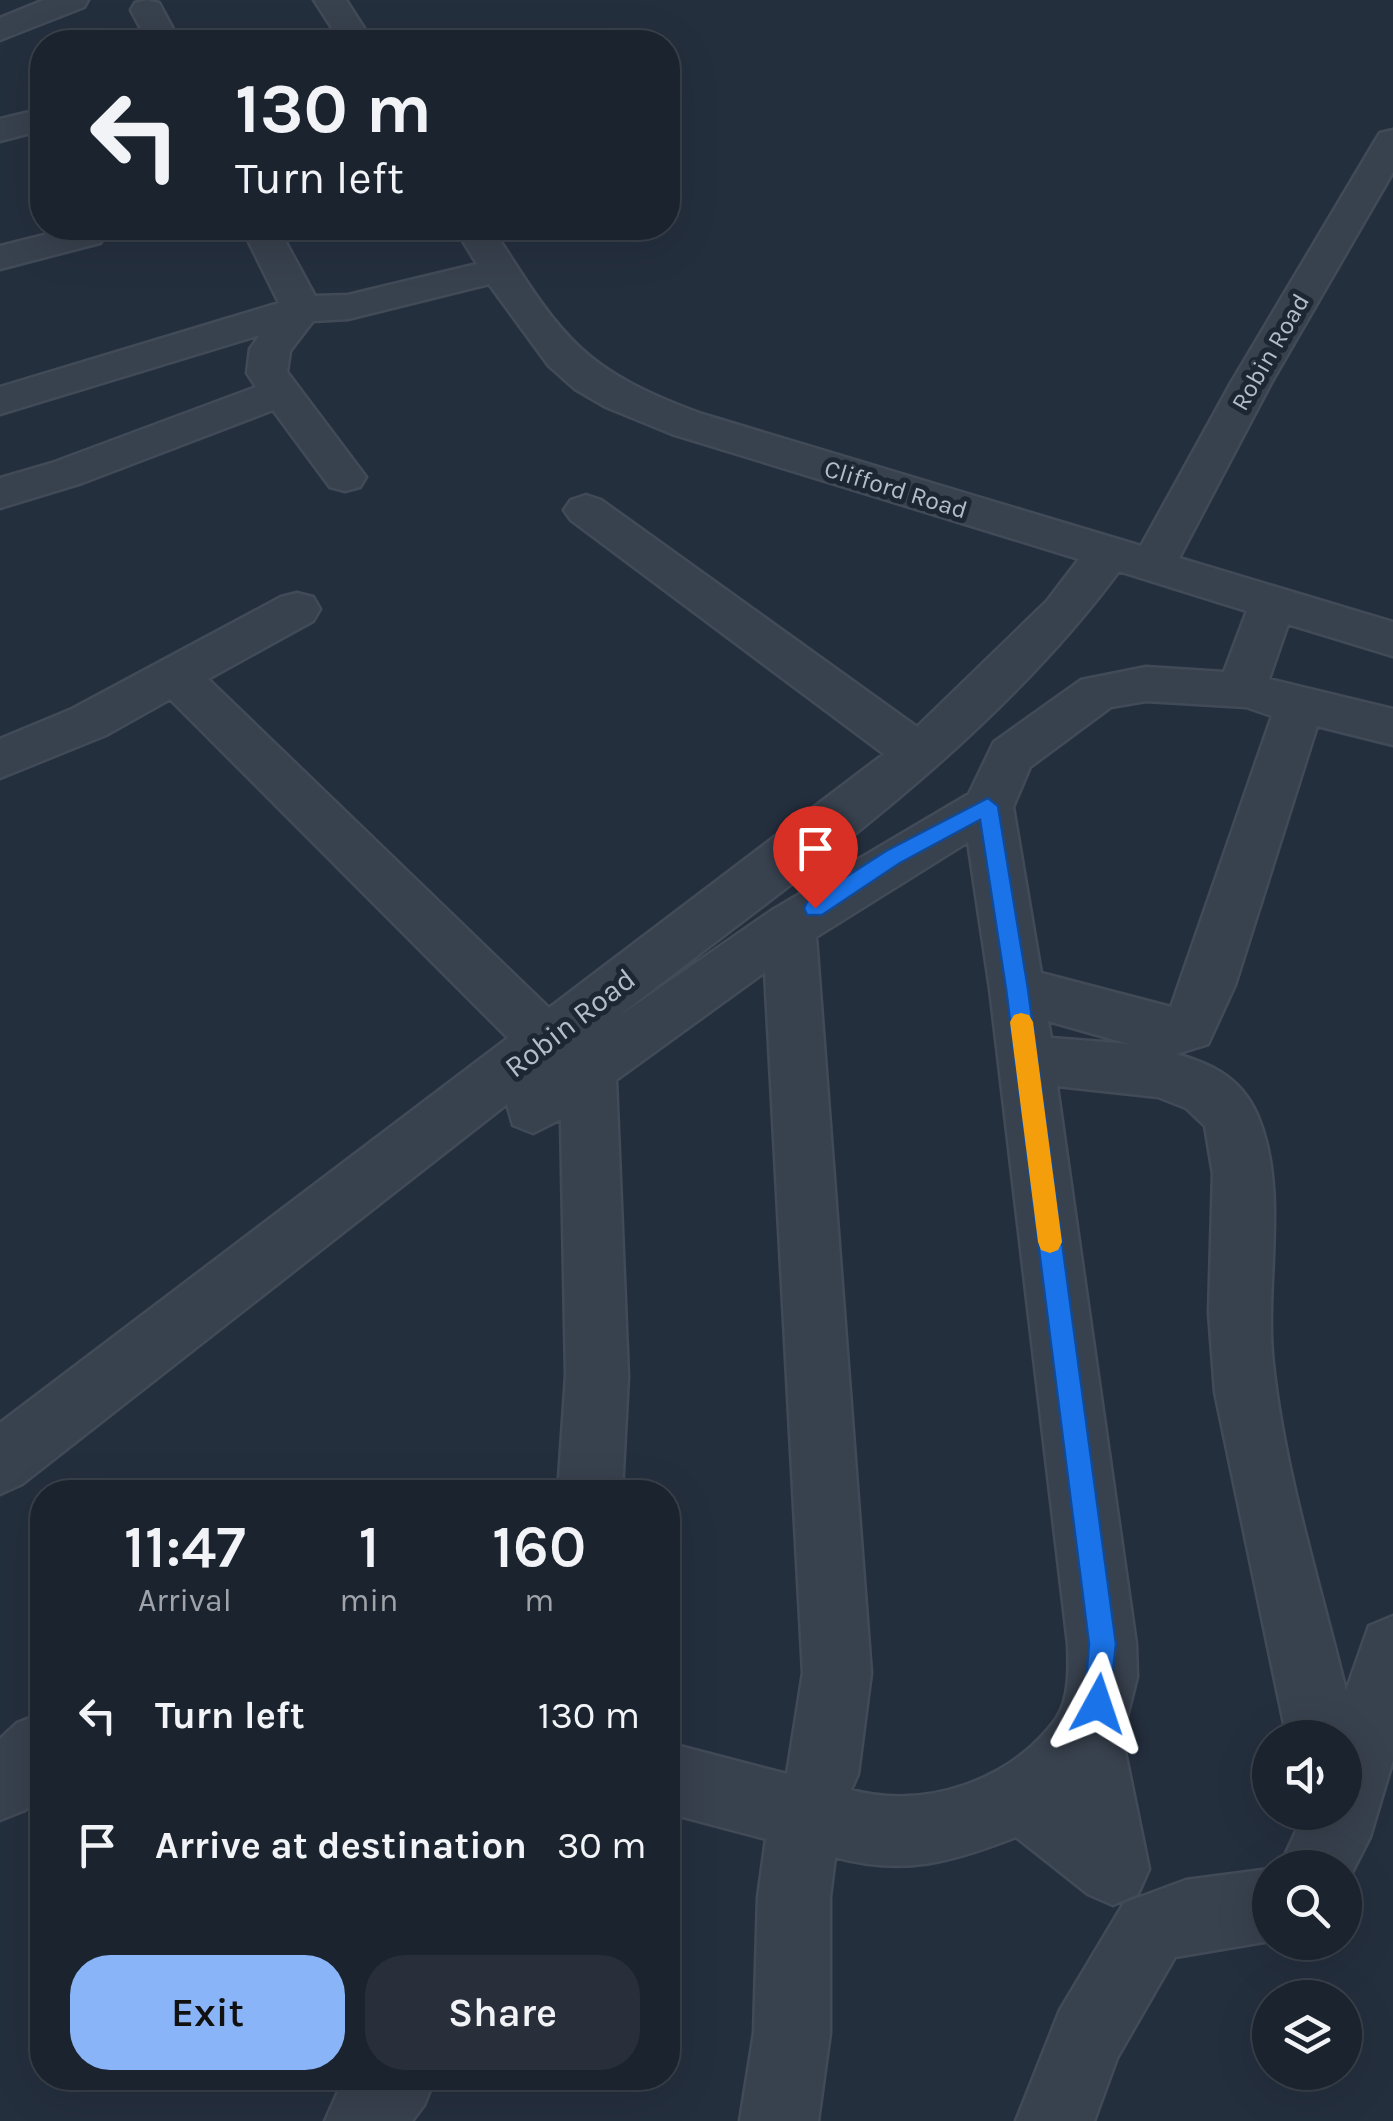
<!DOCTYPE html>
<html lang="en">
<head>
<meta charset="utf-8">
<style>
  :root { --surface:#1b232e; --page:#282f3a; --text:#f1f3f6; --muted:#a0a4aa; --line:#39404a; --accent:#8ab4f8 }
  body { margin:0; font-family:Karla,sans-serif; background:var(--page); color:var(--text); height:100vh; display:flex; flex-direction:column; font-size:38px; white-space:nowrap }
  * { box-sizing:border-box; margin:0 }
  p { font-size:32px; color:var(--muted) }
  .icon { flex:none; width:55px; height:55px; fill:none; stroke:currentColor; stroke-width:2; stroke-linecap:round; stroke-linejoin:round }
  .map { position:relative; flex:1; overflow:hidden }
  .sheet { position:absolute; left:30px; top:1480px; width:650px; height:610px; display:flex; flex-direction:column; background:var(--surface); border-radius:40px; box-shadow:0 10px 40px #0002,0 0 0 2px var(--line) }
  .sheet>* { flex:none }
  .hud { position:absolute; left:30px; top:30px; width:650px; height:210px; border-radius:40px; box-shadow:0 10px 40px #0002,0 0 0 2px var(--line); background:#1b232e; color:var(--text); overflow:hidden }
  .fabs { position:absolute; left:1252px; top:1720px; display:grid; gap:20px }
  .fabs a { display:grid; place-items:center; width:110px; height:110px; border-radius:50%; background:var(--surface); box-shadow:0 10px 40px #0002,0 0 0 2px var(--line); font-size:50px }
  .pin { position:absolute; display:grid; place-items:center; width:85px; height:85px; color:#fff; margin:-102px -42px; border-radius:50% 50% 50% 0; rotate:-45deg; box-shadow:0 0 10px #0007 }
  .pin .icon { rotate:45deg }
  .me { position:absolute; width:110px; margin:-55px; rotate:5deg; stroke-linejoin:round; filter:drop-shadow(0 0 8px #0008) }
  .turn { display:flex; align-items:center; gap:35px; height:210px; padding:0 40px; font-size:45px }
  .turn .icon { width:130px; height:130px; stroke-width:2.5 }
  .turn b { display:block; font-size:70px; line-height:85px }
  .eta { display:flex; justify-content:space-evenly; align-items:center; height:170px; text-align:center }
  .eta b { font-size:60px; font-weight:600; line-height:70px }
  .action { display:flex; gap:20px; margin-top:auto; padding:20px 40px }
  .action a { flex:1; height:115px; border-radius:40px; background:var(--accent); color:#111; font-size:40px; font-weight:600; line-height:115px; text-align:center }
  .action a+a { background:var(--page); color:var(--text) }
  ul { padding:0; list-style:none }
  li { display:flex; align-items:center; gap:30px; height:130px; padding:0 40px }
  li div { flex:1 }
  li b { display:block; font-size:38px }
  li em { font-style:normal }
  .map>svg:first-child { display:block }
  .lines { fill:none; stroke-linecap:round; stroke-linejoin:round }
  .minor-casing { stroke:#414a57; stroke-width:5 }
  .minor { fill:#38414e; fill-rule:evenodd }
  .route { fill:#1a73e8; stroke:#114b97; stroke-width:2.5 }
  .slow { fill:#f59e0b }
  .labels { text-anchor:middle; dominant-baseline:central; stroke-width:10; stroke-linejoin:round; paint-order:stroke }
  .far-street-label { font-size:25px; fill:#b4bcc9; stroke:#1d2633 }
  .street-label { font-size:30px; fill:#b4bcc9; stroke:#1d2633 }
</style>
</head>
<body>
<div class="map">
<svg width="1393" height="2121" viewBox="0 0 1393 2121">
  <rect width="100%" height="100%" fill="#242f3e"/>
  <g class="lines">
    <g class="minor-casing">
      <path id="minor" d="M 44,0 L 88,0 L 84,7 L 0,40 L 0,18 Z
        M 147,0 L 159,3 L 180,42 L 148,42 L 131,10 L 135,3 Z
        M 314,0 L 346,0 L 373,42 L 341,42 Z
        M 42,109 L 42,130 L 0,141 L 0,119 Z
        M 1393,130 L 1393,172 L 1271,383 L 1179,558 L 1393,622 L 1393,656 L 1288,624 L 1269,679 L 1393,709 L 1393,745 L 1317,726 L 1235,985 L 1208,1044 L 1176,1054 C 1216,1065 1245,1081 1260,1122 C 1288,1197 1264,1286 1273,1364 C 1285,1475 1320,1584 1346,1691 L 1369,1626 L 1393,1616 L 1393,1760 L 1370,1837 L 1345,1886 L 1345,1868 L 1279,1868 L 1305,1812 L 1345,1812 L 1345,1738 L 1287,1738 L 1215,1392 L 1209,1313 L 1213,1174 L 1205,1126 L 1186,1108 L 1158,1097 L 1057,1086 L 1136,1644 L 1137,1677 L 1122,1737 L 1149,1869 L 1138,1894 L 1113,1905 L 1088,1894 L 1016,1837 C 952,1862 904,1876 835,1857 L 830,1897 L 830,2033 L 818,2121 L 740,2121 L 754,2033 L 758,1897 L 766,1839 L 668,1813 L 668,1743 L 787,1774 L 803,1673 L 765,972 L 616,1080 L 628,1376 L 622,1492 L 558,1492 L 566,1376 L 561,1119 L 533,1133 L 513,1125 L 507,1104 L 22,1484 L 0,1494 L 0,1423 L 508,1038 L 170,699 L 106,735 L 0,778 L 0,739 L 72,709 L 281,597 L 297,593 L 313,597 L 320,609 L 313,621 L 208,679 L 549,1008 L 884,754 L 571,520 L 564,510 L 571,500 L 586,495 L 601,500 L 917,727 L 1047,601 L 1079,559 L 672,434 L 606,407 L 575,389 L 549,366 L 489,284 L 348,319 L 313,321 L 290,351 L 287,372 L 366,477 L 360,487 L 345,491 L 330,487 L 273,410 L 82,483 L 0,508 L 0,478 L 52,463 L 256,387 L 247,373 L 250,349 L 260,335 L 0,414 L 0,387 L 279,303 L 242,228 L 278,228 L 315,296 L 348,295 L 477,264 L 455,228 L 492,228 C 560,334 578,369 702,414 L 1141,546 L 1231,383 L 1375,141 L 1380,133 ZM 1119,571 L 1247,611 L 1224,672 L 1146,667 L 1081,680 L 994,742 L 969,794 L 771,911 L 615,1019 C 790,882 985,752 1119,571 ZM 1146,701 L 1246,707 L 1272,716 L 1171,1007 L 1041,973 L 1013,807 L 1030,767 L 1111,707 ZM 968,842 L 990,989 L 1068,1644 C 1069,1667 1070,1699 1056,1719 C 1011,1781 925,1810 851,1790 L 858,1774 L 871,1673 L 816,937 ZM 1048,1021 L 1129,1044 L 1051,1038 Z
        M 72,228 L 101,228 L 106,235 L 100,243 L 0,269 L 0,246 Z
        M 42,1713 L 42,1794 L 25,1810 L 0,1820 L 0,1739 L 17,1723 Z
        M 1270,1869 L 1270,1941 L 1175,1957 L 1117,2058 L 1094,2121 L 1016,2121 L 1060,2010 L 1124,1903 L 1186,1880 Z
        M 349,2078 L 435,2078 L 424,2105 L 412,2121 L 325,2121 L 337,2094 Z"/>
    </g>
    <use href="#minor" class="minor"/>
  </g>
  <path class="route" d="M 988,798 L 998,806 L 1028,989 L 1116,1644 L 1108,1715 L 1098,1719 L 1088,1715 L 1084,1704 L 1089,1644 L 1006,989 L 980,820 L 900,863 L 822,915 L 807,915 L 804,908 L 807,902 L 886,851 Z"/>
  <path class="slow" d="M 1021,1013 L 1029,1015 L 1033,1022 L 1062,1242 L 1058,1250 L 1050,1253 L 1041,1250 L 1038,1242 L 1010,1022 L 1014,1015 Z"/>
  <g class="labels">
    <g class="far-street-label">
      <text transform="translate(1270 352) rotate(-60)">Robin Road</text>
      <text transform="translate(896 489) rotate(17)">Clifford Road</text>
    </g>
    <g class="street-label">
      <text transform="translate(570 1023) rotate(-38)">Robin Road</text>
    </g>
  </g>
</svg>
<div class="fabs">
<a><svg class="icon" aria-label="sound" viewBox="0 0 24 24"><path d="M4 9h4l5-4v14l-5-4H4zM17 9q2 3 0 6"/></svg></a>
<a><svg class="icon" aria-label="search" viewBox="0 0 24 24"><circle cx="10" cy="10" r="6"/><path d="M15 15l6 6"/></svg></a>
<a><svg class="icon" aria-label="layers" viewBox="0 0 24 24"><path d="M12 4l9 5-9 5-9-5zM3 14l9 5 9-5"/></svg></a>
</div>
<div class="pin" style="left:815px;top:908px;background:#d93025"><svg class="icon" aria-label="arrive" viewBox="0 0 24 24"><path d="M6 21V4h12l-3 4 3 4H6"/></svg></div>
<svg class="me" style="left:1098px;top:1704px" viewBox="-20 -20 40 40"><path d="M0-17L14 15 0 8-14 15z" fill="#1a73e8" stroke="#fff" stroke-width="4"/></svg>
<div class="hud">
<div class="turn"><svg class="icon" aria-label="left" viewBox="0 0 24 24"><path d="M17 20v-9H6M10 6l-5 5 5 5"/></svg><div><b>130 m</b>Turn left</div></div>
</div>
<section class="sheet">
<div class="eta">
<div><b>11:47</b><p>Arrival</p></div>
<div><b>1</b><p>min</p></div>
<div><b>160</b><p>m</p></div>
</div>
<ul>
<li><svg class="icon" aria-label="left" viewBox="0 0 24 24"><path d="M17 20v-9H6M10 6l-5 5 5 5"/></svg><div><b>Turn left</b></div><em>130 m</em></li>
<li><svg class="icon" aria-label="arrive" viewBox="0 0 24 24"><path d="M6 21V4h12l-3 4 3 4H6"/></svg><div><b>Arrive at destination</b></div><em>30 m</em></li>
</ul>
<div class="action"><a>Exit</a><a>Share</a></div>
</section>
</div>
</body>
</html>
